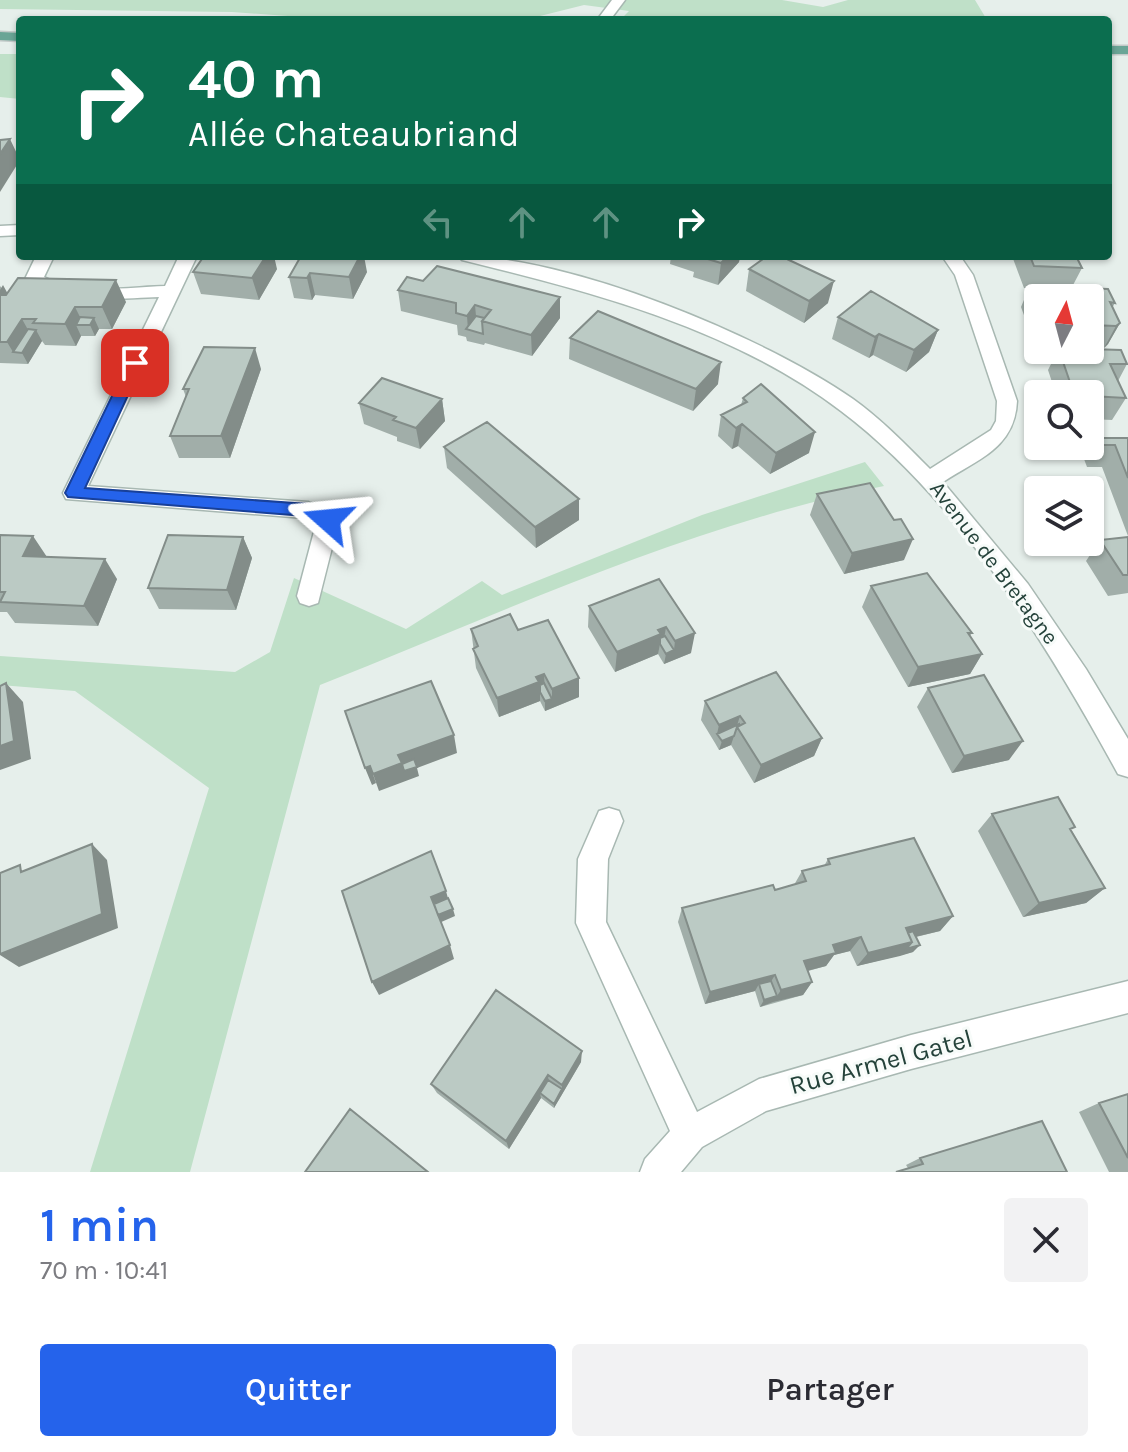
<!DOCTYPE html>
<html lang="fr">
<head>
<meta charset="utf-8">
<style>
  :root { --surface:#fff; --page:#f2f2f3; --text:#2b2b33; --muted:#7c7c81; --accent:#2563eb }
  body { margin:0; font-family:Karla,sans-serif; background:var(--page); color:var(--text); height:100vh; display:flex; flex-direction:column; font-size:30px; white-space:nowrap }
  * { box-sizing:border-box; margin:0 }
  p { font-size:26px; color:var(--muted) }
  .icon { flex:none; width:44px; height:44px; fill:none; stroke:currentColor; stroke-width:2; stroke-linecap:round; stroke-linejoin:round }
  .map { position:relative; height:1172px; overflow:hidden }
  .details { display:flex; flex-direction:column; background:var(--surface); flex:1 }
  .details>* { flex:none }
  .banner { position:absolute; left:16px; top:16px; width:1096px; height:244px; border-radius:8px; box-shadow:0 2px 6px #0004; background:#0b6e4f; color:#fff; overflow:hidden }
  .needle { width:52px; rotate:6deg }
  .tools { position:absolute; left:1024px; top:284px; display:grid; gap:16px }
  .tools a { display:grid; place-items:center; width:80px; height:80px; border-radius:8px; background:var(--surface); box-shadow:0 2px 6px #0004; font-size:40px }
  .pin { position:absolute; display:grid; place-items:center; width:68px; height:68px; color:#fff; margin:-34px; border-radius:16px; box-shadow:0 4px 12px #0006 }
  .me { position:absolute; width:88px; margin:-44px; rotate:288deg; stroke-linejoin:round; filter:drop-shadow(0 0 6px #0008) }
  .turn { display:flex; align-items:center; gap:28px; height:168px; padding:0 40px; font-size:36px }
  .turn .icon { width:104px; height:104px; stroke-width:2.5 }
  .turn b { display:block; font-size:56px; line-height:68px }
  .lanes { display:flex; align-items:center; height:76px; padding:0 40px; background:#0003; justify-content:center; gap:40px; direction:ltr }
  .lanes .off { opacity:.35 }
  .round { display:grid; place-items:center; flex:none; width:84px; height:84px; border-radius:8px; background:var(--page) }
  .summary { display:flex; align-items:center; justify-content:space-between; height:136px; padding:0 40px }
  h1 { font-size:48px; font-weight:600; line-height:60px; color:var(--accent) }
  .cta { display:flex; gap:16px; margin-top:auto; padding:16px 40px }
  .cta a { flex:1; height:92px; border-radius:8px; background:var(--accent); color:#fff; font-size:32px; font-weight:600; line-height:92px; text-align:center }
  .cta a+a { background:var(--page); color:var(--text) }
  .map>svg:first-child { display:block }
  .green { fill:#bfe0c8 }
  .lines { fill:none; stroke-linecap:round; stroke-linejoin:round }
  .minor-casing { stroke:#a8b8b2; stroke-width:3 }
  .major-casing { stroke:#c2cac8; stroke-width:3 }
  .minor { fill:#fff; fill-rule:evenodd }
  .major { fill:#6aa596; fill-rule:evenodd }
  .wall { fill:#a1aea9 }
  .shaded-wall { fill:#838d89 }
  .building { fill:#bbcac4; stroke:#838d89; stroke-width:2 }
  .route { fill:#2563eb; stroke:#184099; stroke-width:2 }
  .labels { text-anchor:middle; dominant-baseline:central; stroke-width:6; stroke-linejoin:round; paint-order:stroke }
  .street-label { font-size:22px; fill:#24423a; stroke:#f7fbf9 }
  .near-street-label { font-size:26px; fill:#24423a; stroke:#f7fbf9 }
</style>
</head>
<body>
<div class="map">
<svg width="1128" height="1172" viewBox="0 0 1128 1172">
  <rect width="100%" height="100%" fill="#e6efeb"/>
  <path class="green" d="M 0,0 L 782,0 L 823,7 L 848,0 L 975,0 L 987,20 L 620,20 L 629,11 L 584,5 L 524,20 L 459,20 L 422,16 L 328,19 L 232,12 L 0,9 Z
    M 0,54 L 20,54 L 20,99 L 0,97 Z
    M 865,462 L 884,486 C 688,525 505,612 320,685 L 190,1172 L 90,1172 L 209,788 L 75,691 L 0,685 L 0,656 L 235,672 L 270,652 L 294,578 L 406,629 L 482,581 L 502,595 L 702,515 Z"/>
  <g class="lines">
    <g class="minor-casing">
      <path id="minor" d="M 612,0 L 625,0 L 610,20 L 597,20 Z
        M 20,225 L 20,235 L 0,236 L 0,226 Z
        M 36,256 L 54,256 L 44,277 C 78,296 127,287 165,286 L 179,256 L 197,256 L 88,486 L 308,502 L 336,514 L 339,520 L 318,603 L 309,606 L 300,603 L 297,596 L 316,524 L 304,518 L 66,499 L 63,493 L 159,297 C 125,298 50,307 25,279 Z
        M 459,256 C 569,256 763,336 853,399 C 881,419 906,445 930,469 L 991,430 L 996,421 L 997,401 L 955,275 L 942,256 L 960,256 L 973,275 L 1017,401 C 1015,448 978,459 943,482 L 1028,584 L 1086,669 L 1128,739 L 1128,777 L 1118,774 C 1048,646 959,500 841,411 C 732,328 592,292 462,260 Z
        M 609,808 L 619,811 L 623,821 L 608,859 L 606,922 L 697,1112 L 759,1079 L 911,1035 L 1128,981 L 1128,1013 L 911,1069 L 766,1111 L 702,1147 L 681,1172 L 640,1172 L 645,1159 L 670,1131 L 576,923 L 578,859 L 599,811 Z"/>
    </g>
    <g class="major-casing">
      <path id="major" d="M 0,32 L 20,33 L 20,41 L 0,40 Z
        M 1108,46 L 1128,46 L 1128,54 L 1108,54 Z"/>
    </g>
    <use href="#minor" class="minor"/>
    <use href="#major" class="major"/>
  </g>
  <path class="wall" d="M 301,256 L 367,272 L 353,299 L 315,295 L 312,300 L 294,298 L 289,277 Z
    M 671,256 L 740,256 L 739,262 L 718,285 L 693,277 L 694,272 L 670,264 Z
    M 1012,256 L 1076,256 L 1082,268 L 1072,287 L 1115,303 L 1112,308 L 1120,323 L 1108,344 L 1104,348 L 1090,347 L 1090,298 L 1038,298 L 1038,344 L 1028,318 L 1025,318 L 1021,307 L 1029,288 L 1024,288 Z
    M 792,258 L 791,261 L 828,303 L 804,323 L 746,291 L 749,269 Z
    M 277,269 L 259,300 L 201,294 L 193,272 Z
    M 0,286 L 7,294 L 126,302 L 112,329 L 99,329 L 95,336 L 81,336 L 76,346 L 45,345 L 42,341 L 28,364 L 0,363 Z
    M 398,290 L 560,318 L 532,356 L 485,343 L 484,345 L 467,341 L 466,337 L 458,335 L 457,325 L 401,311 Z
    M 838,317 L 938,330 L 929,352 L 906,372 L 873,355 L 869,358 L 832,339 Z
    M 570,338 L 718,384 L 693,411 L 569,359 Z
    M 1054,350 L 1090,350 L 1127,364 L 1118,381 L 1126,398 L 1112,420 L 1090,419 L 1090,394 L 1056,394 L 1048,370 L 1051,364 L 1049,360 Z
    M 261,369 L 230,458 L 179,458 L 170,436 L 186,397 L 183,389 Z
    M 743,398 L 809,453 L 770,474 L 738,446 L 732,449 L 718,436 L 721,415 L 741,405 Z
    M 442,399 L 445,421 L 420,449 L 397,441 L 397,437 L 364,424 L 359,403 Z
    M 1097,438 L 1128,438 L 1128,536 L 1102,467 L 1087,467 L 1084,459 Z
    M 444,447 L 579,520 L 536,548 L 447,468 Z
    M 817,494 L 904,560 L 844,574 L 810,515 Z
    M 0,535 L 46,556 L 117,579 L 98,626 L 15,623 L 7,612 L 0,612 Z
    M 243,537 L 252,558 L 236,610 L 159,609 L 148,588 Z
    M 1128,537 L 1128,593 L 1108,596 L 1086,561 L 1100,540 Z
    M 659,579 L 691,653 L 664,664 L 658,654 L 615,672 L 588,627 L 589,606 Z
    M 871,586 L 972,633 L 970,636 L 982,654 L 970,674 L 908,687 L 862,607 Z
    M 471,629 L 518,630 L 579,697 L 545,711 L 540,701 L 499,717 L 476,668 Z
    M 928,688 L 1009,760 L 952,773 L 917,707 Z
    M 705,701 L 822,738 L 814,756 L 754,783 L 731,745 L 719,750 L 715,743 L 701,720 Z
    M 992,814 L 1072,831 L 1105,888 L 1086,903 L 1023,917 L 978,831 Z
    M 828,859 L 953,916 L 940,931 L 916,937 L 913,952 L 857,966 L 850,951 L 834,955 L 826,966 L 808,971 L 812,982 L 803,995 L 760,1007 L 755,991 L 705,1004 L 678,922 L 682,908 L 775,890 L 794,885 L 802,871 L 824,866 Z
    M 581,1062 L 554,1108 L 541,1098 L 509,1149 L 437,1093 L 431,1084 Z
    M 1128,1094 L 1128,1172 L 1109,1172 L 1079,1112 L 1099,1103 Z
    M 920,1158 L 1067,1172 L 908,1168 L 906,1165 Z"/>
  <path class="shaded-wall" d="M 10,139 L 20,160 L 0,192 L 0,154 Z
    M 266,256 L 274,256 L 277,269 L 259,300 L 252,278 Z
    M 360,256 L 364,256 L 367,272 L 353,299 L 349,277 Z
    M 728,256 L 740,256 L 739,262 L 718,285 L 721,263 Z
    M 310,273 L 315,295 L 312,300 L 307,278 Z
    M 116,280 L 126,302 L 112,329 L 102,307 Z
    M 834,281 L 828,303 L 804,323 L 809,301 Z
    M 3,285 L 15,307 L 0,300 L 0,290 Z
    M 560,297 L 560,318 L 532,356 L 531,335 Z
    M 475,305 L 477,327 L 468,330 L 467,316 Z
    M 75,307 L 84,325 L 76,325 L 81,336 L 76,346 L 65,324 Z
    M 94,318 L 99,329 L 95,336 L 90,325 Z
    M 22,319 L 32,337 L 36,330 L 42,341 L 28,364 L 22,353 L 13,352 L 7,342 Z
    M 1120,323 L 1108,344 L 1104,348 L 1116,326 Z
    M 938,330 L 929,352 L 906,372 L 914,350 Z
    M 879,334 L 873,355 L 869,358 L 875,337 Z
    M 255,348 L 261,369 L 230,458 L 221,436 Z
    M 721,362 L 718,384 L 693,411 L 696,389 Z
    M 442,399 L 445,421 L 420,449 L 416,428 Z
    M 742,424 L 738,446 L 732,449 L 736,428 Z
    M 815,432 L 809,453 L 770,474 L 776,453 Z
    M 579,499 L 579,520 L 536,548 L 535,527 Z
    M 33,536 L 47,557 L 23,556 Z
    M 243,537 L 252,558 L 236,610 L 227,590 Z
    M 913,539 L 904,560 L 844,574 L 852,553 Z
    M 105,559 L 117,579 L 98,626 L 84,606 Z
    M 666,627 L 663,646 L 660,644 L 658,654 L 615,672 L 617,652 Z
    M 695,633 L 691,653 L 664,664 L 666,654 L 674,650 L 675,641 Z
    M 982,654 L 970,674 L 908,687 L 918,667 Z
    M 544,674 L 545,693 L 540,692 L 540,701 L 499,717 L 497,698 L 536,677 Z
    M 579,678 L 579,697 L 545,711 L 545,701 L 552,699 L 552,689 Z
    M 6,683 L 23,702 L 31,759 L 0,770 L 0,746 Z
    M 740,716 L 734,735 L 717,734 L 715,743 L 719,725 Z
    M 454,735 L 457,753 L 417,768 L 419,776 L 379,791 L 373,774 L 398,755 Z
    M 734,736 L 731,745 L 719,750 L 722,741 Z
    M 822,738 L 814,756 L 754,783 L 761,765 Z
    M 1023,741 L 1009,760 L 952,773 L 964,756 Z
    M 370,766 L 376,783 L 372,785 L 365,768 Z
    M 92,844 L 107,860 L 118,928 L 19,967 L 0,955 L 0,954 Z
    M 1105,888 L 1086,903 L 1023,917 L 1039,903 Z
    M 446,891 L 450,906 L 436,912 L 431,897 Z
    M 453,909 L 455,916 L 439,923 L 437,915 Z
    M 953,916 L 940,931 L 902,940 L 906,928 Z
    M 861,937 L 850,951 L 834,955 L 826,966 L 795,974 L 804,961 L 833,945 Z
    M 912,942 L 900,956 L 857,966 L 868,953 Z
    M 450,945 L 454,959 L 379,995 L 372,982 Z
    M 920,945 L 913,952 L 900,956 L 906,949 Z
    M 775,975 L 767,988 L 759,984 L 755,991 L 705,1004 L 710,992 Z
    M 812,982 L 803,995 L 773,1002 L 781,990 Z
    M 777,996 L 773,1002 L 760,1007 L 764,1000 Z
    M 582,1051 L 581,1062 L 554,1108 L 554,1104 L 562,1089 L 562,1085 Z
    M 548,1075 L 549,1085 L 540,1093 L 541,1098 L 509,1149 L 506,1141 Z"/>
  <path class="building" d="M 10,139 L 0,154 L 0,140 Z
    M 204,256 L 266,256 L 252,278 L 193,272 Z
    M 301,256 L 360,256 L 349,277 L 310,273 L 307,278 L 289,277 Z
    M 698,256 L 728,256 L 721,263 Z
    M 767,256 L 788,256 L 792,258 L 789,260 L 834,281 L 809,301 L 749,269 Z
    M 1030,256 L 1076,256 L 1082,268 L 1034,266 Z
    M 437,266 L 560,297 L 531,335 L 482,321 L 491,310 L 475,305 L 467,316 L 456,313 L 456,303 L 398,290 L 407,277 L 423,281 Z
    M 18,278 L 116,280 L 102,307 L 75,307 L 65,324 L 33,323 L 36,319 L 22,319 L 7,342 L 0,342 L 0,295 L 6,295 Z
    M 1030,286 L 1108,289 L 1115,303 L 1110,302 L 1120,323 L 1116,326 L 1090,325 L 1090,298 L 1043,298 L 1043,297 L 1035,297 Z
    M 871,291 L 938,330 L 914,350 L 879,334 L 875,337 L 838,317 Z
    M 1033,307 L 1038,307 L 1038,319 Z
    M 598,311 L 721,362 L 696,389 L 570,338 Z
    M 476,316 L 484,318 L 482,321 L 483,334 L 466,329 Z
    M 80,317 L 94,318 L 90,325 L 76,325 Z
    M 28,329 L 36,330 L 22,353 L 13,352 Z
    M 204,347 L 255,348 L 221,436 L 170,436 L 189,389 L 183,389 Z
    M 1090,349 L 1121,350 L 1127,364 L 1110,364 L 1126,398 L 1090,396 L 1090,394 L 1074,394 L 1059,350 Z
    M 382,378 L 442,399 L 416,428 L 393,420 L 396,417 L 359,403 Z
    M 761,384 L 815,432 L 776,453 L 742,424 L 736,428 L 721,415 L 747,402 L 743,398 Z
    M 487,422 L 579,499 L 535,527 L 444,447 Z
    M 1097,438 L 1128,438 L 1128,478 L 1115,445 L 1100,445 Z
    M 870,483 L 894,520 L 901,519 L 913,539 L 852,553 L 817,494 Z
    M 0,535 L 33,536 L 23,556 L 105,559 L 84,606 L 0,602 L 5,592 L 0,592 Z
    M 168,535 L 243,537 L 227,590 L 148,588 Z
    M 1128,537 L 1128,575 L 1123,575 L 1100,540 Z
    M 927,573 L 972,633 L 968,633 L 982,654 L 918,667 L 871,586 Z
    M 659,579 L 695,633 L 675,641 L 666,627 L 658,630 L 661,634 L 617,652 L 589,606 Z
    M 510,614 L 518,630 L 548,620 L 579,678 L 552,689 L 544,674 L 536,677 L 539,682 L 497,698 L 473,649 L 478,646 L 471,629 Z
    M 665,636 L 674,650 L 666,654 L 660,644 L 660,638 Z
    M 776,672 L 822,738 L 761,765 L 737,727 L 745,723 L 740,716 L 719,725 L 705,701 Z
    M 984,675 L 1023,741 L 964,756 L 928,688 Z
    M 431,681 L 454,735 L 398,755 L 402,763 L 373,774 L 370,766 L 365,768 L 345,711 Z
    M 6,683 L 14,741 L 0,746 L 0,686 Z
    M 544,683 L 552,699 L 545,701 L 540,692 L 540,685 Z
    M 739,724 L 739,726 L 737,727 L 734,736 L 722,741 L 717,734 Z
    M 414,759 L 417,767 L 404,771 L 402,764 Z
    M 1058,797 L 1075,827 L 1070,829 L 1105,888 L 1039,903 L 992,814 Z
    M 914,838 L 953,916 L 906,928 L 912,942 L 868,953 L 861,937 L 833,945 L 836,953 L 804,961 L 812,982 L 781,990 L 775,975 L 710,992 L 682,908 L 773,885 L 775,890 L 806,881 L 802,871 L 830,864 L 828,859 Z
    M 92,844 L 102,914 L 0,954 L 0,873 L 20,865 L 21,872 Z
    M 431,851 L 446,891 L 431,897 L 450,945 L 372,982 L 342,891 Z
    M 448,898 L 453,909 L 438,915 L 434,904 Z
    M 913,931 L 920,945 L 906,949 L 912,942 L 908,933 Z
    M 771,981 L 777,996 L 764,1000 L 759,984 Z
    M 496,990 L 582,1051 L 562,1085 L 548,1075 L 506,1141 L 431,1084 Z
    M 548,1080 L 562,1089 L 554,1104 L 540,1093 Z
    M 1128,1094 L 1128,1158 L 1099,1103 Z
    M 350,1109 L 428,1172 L 305,1172 Z
    M 1042,1121 L 1067,1172 L 896,1172 L 923,1164 L 920,1158 Z"/>
  <path class="route" d="M 135,359 L 143,363 L 85,488 L 308,504 L 334,516 L 334,525 L 322,525 L 305,516 L 68,497 L 65,493 L 128,363 Z"/>
  <g class="labels">
    <g class="street-label">
      <text transform="translate(994 563) rotate(53)">Avenue de Bretagne</text>
    </g>
    <g class="near-street-label">
      <text transform="translate(881 1062) rotate(-15)">Rue Armel Gatel</text>
    </g>
  </g>
</svg>
<div class="tools">
<a><svg class="needle" viewBox="-14 -14 28 28"><path d="M0-13l5 13h-10z" fill="#e53935"/><path d="M0 13l5-13h-10z" fill="#7c7c81"/></svg></a>
<a><svg class="icon" aria-label="search" viewBox="0 0 24 24"><circle cx="10" cy="10" r="6"/><path d="M15 15l6 6"/></svg></a>
<a><svg class="icon" aria-label="layers" viewBox="0 0 24 24"><path d="M12 4l9 5-9 5-9-5zM3 14l9 5 9-5"/></svg></a>
</div>
<div class="pin" style="left:135px;top:363px;background:#d93025"><svg class="icon" aria-label="arrive" viewBox="0 0 24 24"><path d="M6 21V4h12l-3 4 3 4H6"/></svg></div>
<svg class="me" style="left:328px;top:520px" viewBox="-20 -20 40 40"><path d="M0-17L14 15 0 8-14 15z" fill="#2563eb" stroke="#fff" stroke-width="4"/></svg>
<div class="banner">
<div class="turn"><svg class="icon" aria-label="right" viewBox="0 0 24 24"><path d="M7 20v-9h11M14 6l5 5-5 5"/></svg><div><b>40 m</b>Allée Chateaubriand</div></div>
<div class="lanes"><svg class="icon off" aria-label="left" viewBox="0 0 24 24"><path d="M17 20v-9H6M10 6l-5 5 5 5"/></svg><svg class="icon off" aria-label="ahead" viewBox="0 0 24 24"><path d="M12 20V5M6 11l6-6 6 6"/></svg><svg class="icon off" aria-label="ahead" viewBox="0 0 24 24"><path d="M12 20V5M6 11l6-6 6 6"/></svg><svg class="icon" aria-label="right" viewBox="0 0 24 24"><path d="M7 20v-9h11M14 6l5 5-5 5"/></svg></div>
</div>
</div>
<section class="details">
<div class="summary"><div><h1>1 min</h1><p>70 m · 10:41</p></div><a class="round"><svg class="icon" aria-label="close" viewBox="0 0 24 24"><path d="M6 6l12 12M18 6L6 18"/></svg></a></div>
<div class="cta"><a>Quitter</a><a>Partager</a></div>
</section>
</body>
</html>
